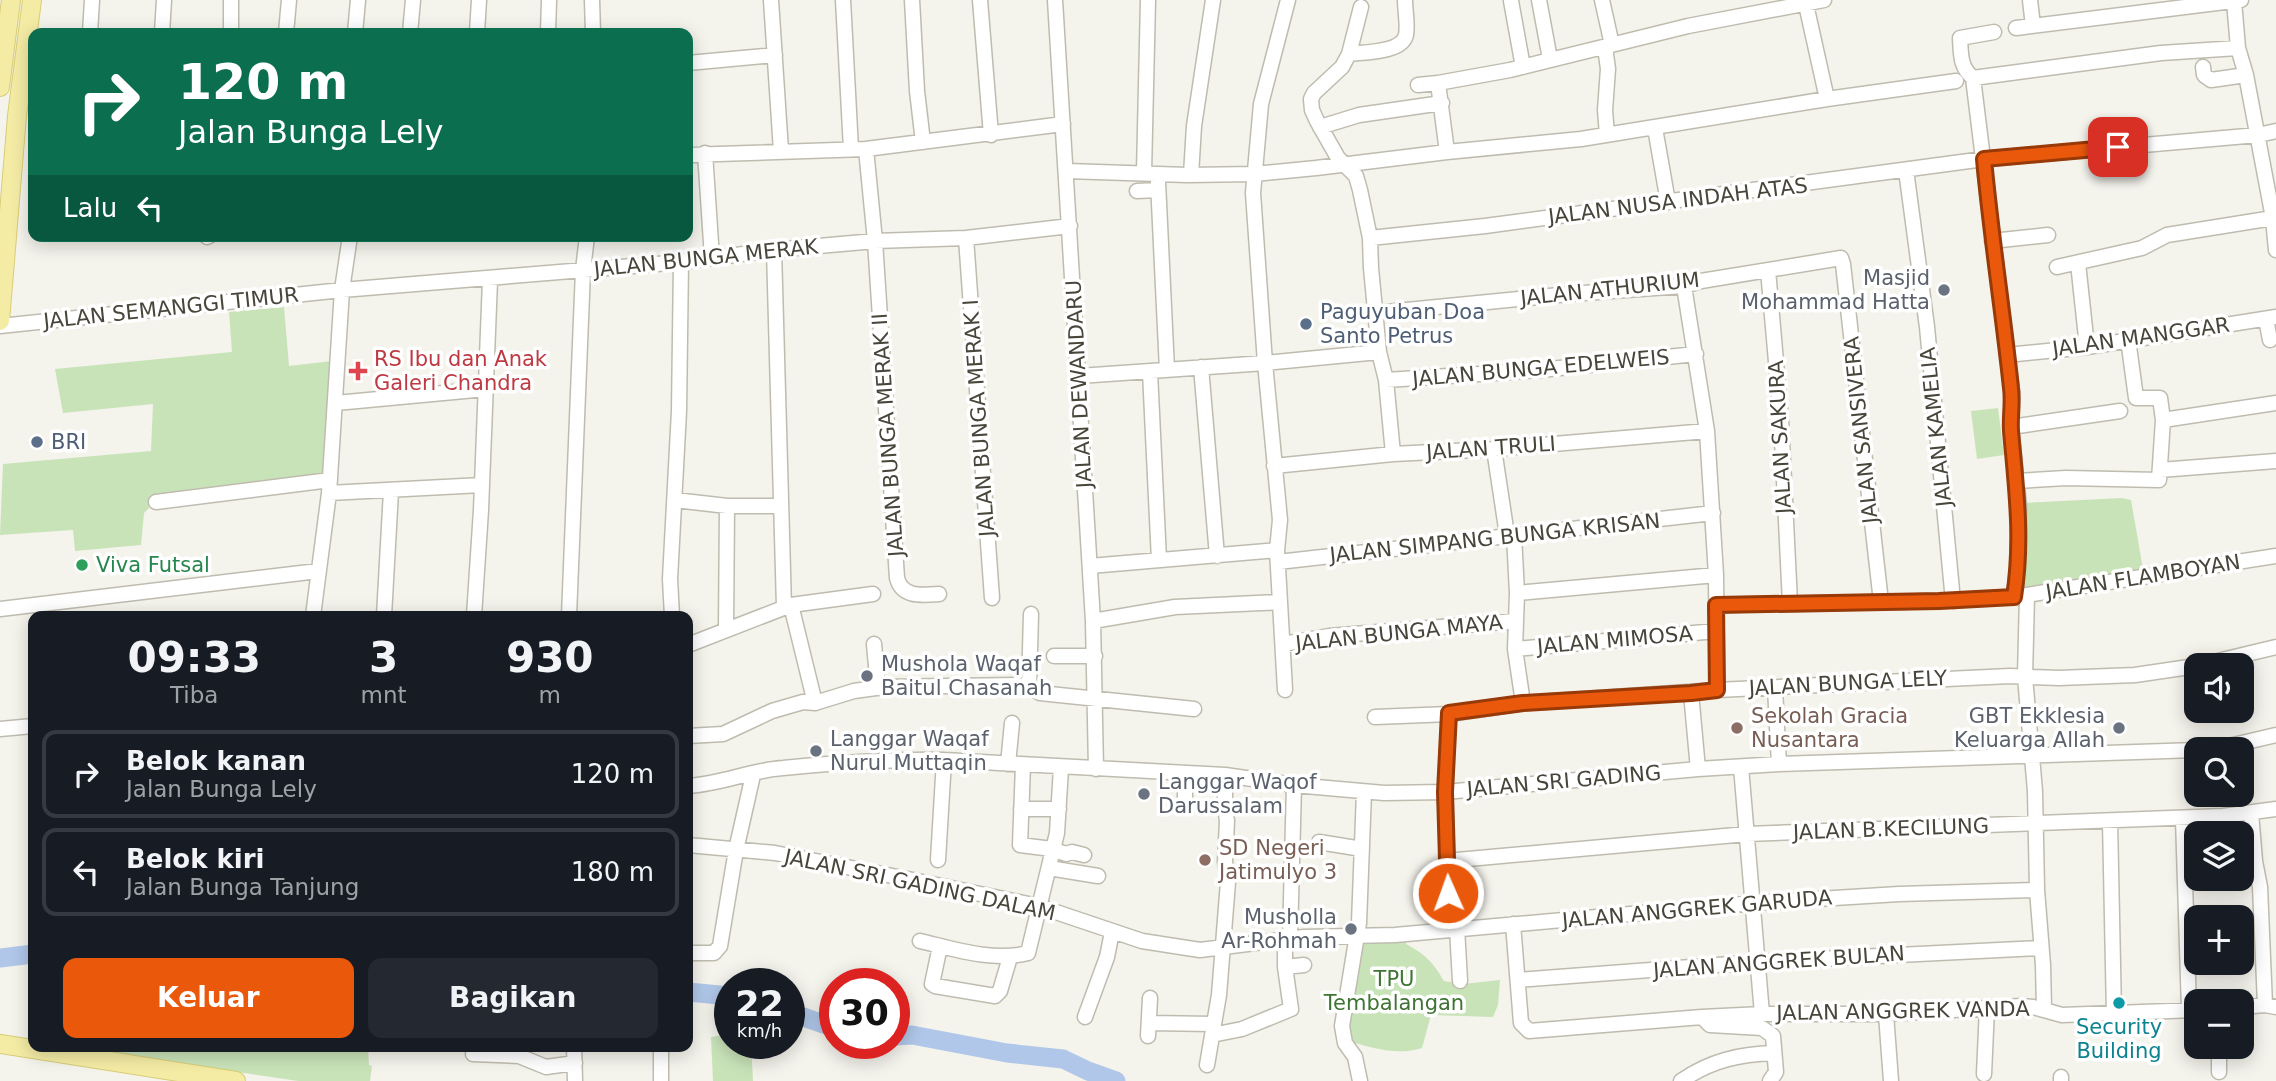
<!DOCTYPE html>
<html lang="id">
<head>
<meta charset="utf-8">
<style>
  :root { --surface:#171b24; --page:#242831; --text:#f1f3f6; --muted:#9ea1a6; --line:#363941; --accent:#ea580c }
  body { margin:0; font-family:"DejaVu Sans",sans-serif; background:var(--page); color:var(--text); height:100vh; display:flex; flex-direction:column; font-size:26px; white-space:nowrap }
  * { box-sizing:border-box; margin:0 }
  p { font-size:23px; color:var(--muted) }
  .icon { flex:none; width:38px; height:38px; fill:none; stroke:currentColor; stroke-width:2; stroke-linecap:round; stroke-linejoin:round }
  .map { position:relative; flex:1; overflow:hidden }
  .sheet { position:absolute; left:28px; top:611px; width:665px; height:441px; display:flex; flex-direction:column; background:var(--surface); border-radius:14px; box-shadow:0 4px 18px #0003 }
  .sheet>* { flex:none }
  .guide { position:absolute; left:28px; top:28px; width:665px; height:214px; border-radius:14px; box-shadow:0 4px 18px #0003; background:#0b6e4f; color:#fff; overflow:hidden }
  .fabs { position:absolute; left:2184px; top:653px; display:grid; gap:14px }
  .fabs a { display:grid; place-items:center; width:70px; height:70px; border-radius:14px; background:var(--surface); box-shadow:0 4px 18px #0003; font-size:35px }
  .speed { position:absolute; left:714px; top:968px; display:flex; gap:14px; font-size:35px; font-weight:700; text-align:center }
  .speed>* { display:grid; place-content:center; width:91px; height:91px; border-radius:50%; background:var(--surface); box-shadow:0 4px 18px #0003; line-height:1 }
  .speed small { font-size:18px; font-weight:400 }
  .speed .limit { border:10px solid #d22; background:#fff; color:#111 }
  .pin { position:absolute; display:grid; place-items:center; width:60px; height:60px; color:#fff; margin:-30px; border-radius:14px; box-shadow:0 4px 10px #0006 }
  .me { position:absolute; width:77px; margin:-38px; rotate:358deg; stroke-linejoin:round; filter:drop-shadow(0 0 5px #0008) }
  .turn { display:flex; align-items:center; gap:24px; height:147px; padding:0 35px; font-size:32px }
  .turn .icon { width:91px; height:91px; stroke-width:2.5 }
  .turn b { display:block; font-size:49px; line-height:60px }
  .then { display:flex; align-items:center; height:66px; padding:0 35px; background:#0003; gap:14px; font-size:26px }
  .eta { display:flex; justify-content:space-evenly; align-items:center; height:119px; text-align:center }
  .eta b { font-size:42px; font-weight:800; line-height:49px }
  .primary-button { display:flex; gap:14px; margin-top:auto; padding:14px 35px }
  .primary-button a { flex:1; height:80px; border-radius:14px; background:var(--accent); color:#fff; font-size:28px; font-weight:800; line-height:80px; text-align:center }
  .primary-button a+a { background:var(--page); color:var(--text) }
  ul { padding:0; list-style:none }
  li { display:flex; align-items:center; gap:21px; height:88px; margin:0 14px 10px; padding:0 21px; border:4px solid var(--line); border-radius:14px }
  li div { flex:1 }
  li b { display:block; font-size:26px }
  li em { font-style:normal }
  .map>svg:first-child { display:block }
  .green { fill:#c9e3b9 }
  .lines { fill:none; stroke-linecap:round; stroke-linejoin:round }
  .river { stroke:#b0c7e9; stroke-width:19 }
  .minor-casing { stroke:#bfbcaf; stroke-width:17 }
  .major-casing { stroke:#d8cd76; stroke-width:20 }
  .minor { stroke:#fff; stroke-width:14 }
  .major { stroke:#f4eca5; stroke-width:18 }
  .route-casing { stroke:#983908; stroke-width:18 }
  .route { stroke:#ea580c; stroke-width:12 }
  .worship-dot { fill:#6b7280; stroke:#fff; stroke-width:2.5 }
  .service-dot { fill:#5c6f8a; stroke:#fff; stroke-width:2.5 }
  .health-dot { fill:#e0444e; stroke:#fff; stroke-width:2.5 }
  .leisure-dot { fill:#2e9e5b; stroke:#fff; stroke-width:2.5 }
  .education-dot { fill:#8d6e63; stroke:#fff; stroke-width:2.5 }
  .culture-dot { fill:#0f9aa8; stroke:#fff; stroke-width:2.5 }
  .labels { text-anchor:middle; dominant-baseline:central; stroke-width:7; stroke-linejoin:round; paint-order:stroke }
  .street-label { font-size:21px; fill:#48453a; stroke:#fff }
  .worship-label { font-size:21px; fill:#5b616d; stroke:#fff; text-anchor:end }
  .service-label { font-size:21px; fill:#4e5e75; stroke:#fff; text-anchor:start }
  .health-label { font-size:21px; fill:#be3a42; stroke:#fff; text-anchor:start }
  .leisure-label { font-size:21px; fill:#27864d; stroke:#fff; text-anchor:start }
  .education-label { font-size:21px; fill:#785e54; stroke:#fff; text-anchor:start }
  .park-label { font-size:21px; fill:#3f7433; stroke:#fff }
  .culture-label { font-size:21px; fill:#0d838f; stroke:#fff }
</style>
</head>
<body>
<div class="map">
<svg width="2276" height="1081" viewBox="0 0 2276 1081">
  <rect width="100%" height="100%" fill="#f4f3ec"/>
  <path class="green" d="M 284,307 L 289,366 L 332,361 L 322,487 L 151,506 L 144,513 L 141,545 L 75,551 L 73,530 L 0,535 L 3,464 L 151,451 L 153,404 L 63,413 L 55,369 L 232,352 L 229,312 Z
    M 1998,408 L 2004,455 L 1977,459 L 1971,411 Z
    M 2122,498 L 2131,500 L 2143,569 L 2019,590 L 2022,503 Z
    M 1405,938 L 1406,944 C 1426,955 1432,961 1444,981 L 1463,984 L 1500,980 L 1498,1005 L 1493,1017 L 1431,1015 L 1422,1048 C 1397,1056 1373,1048 1348,1041 L 1345,1018 L 1360,939 Z
    M 730,1034 L 730,1043 L 751,1043 L 753,1081 L 713,1081 L 711,1037 Z
    M 69,1047 L 368,1047 L 369,1065 L 372,1066 L 370,1081 L 298,1081 Z"/>
  <g class="lines">
    <path class="river" d="M 0,958 L 33,954
      M 688,992 L 730,996
      M 789,1012 L 835,1028
      M 894,1036 L 912,1035 L 1007,1053 L 1063,1059 L 1088,1071 L 1116,1081"/>
    <g class="minor-casing">
      <path id="minor" d="M 592,0 L 593,33
        M 771,0 L 781,151
        M 843,0 L 851,149
        M 912,0 L 917,91 L 923,142
        M 980,0 L 991,135
        M 1055,0 L 1093,621 L 1096,769
        M 1539,0 L 1550,59
        M 1602,0 L 1612,45
        M 1805,0 L 1827,99
        M 2030,0 L 2033,26
        M 1511,1 L 1523,67
        M 2234,1 L 2238,48
        M 1361,7 L 1349,54 L 1342,67 L 1314,93 L 1311,99 L 1312,110 L 1317,121 L 1338,158 L 1356,176 L 1360,190 L 1370,238 L 1371,268 L 1379,352 L 1386,380 L 1393,454
        M 2016,28 L 2241,0
        M 1994,32 L 1960,38 C 1961,55 1960,67 1973,78 L 2012,392 L 2011,427 L 2019,506 L 2018,562 L 2014,597
        M 90,33 L 92,0
        M 162,33 L 164,0
        M 231,33 L 231,0
        M 286,33 L 289,0
        M 355,33 L 358,0
        M 410,33 L 413,0
        M 477,33 L 479,0
        M 548,33 L 549,0
        M 1605,47 L 1608,69 L 1605,110 L 1607,135
        M 1349,54 C 1364,52 1402,53 1406,35 C 1408,24 1405,11 1405,0
        M 688,63 L 775,55
        M 2203,67 L 2204,75 L 2211,80 L 2246,75
        M 1973,78 L 2161,53 L 2238,48 L 2246,75 L 2273,218 L 2276,250
        M 1418,85 L 1438,83
        M 1320,127 L 1359,115 L 1442,103
        M 1655,128 L 1668,202
        M 866,149 L 875,241 L 897,578 C 902,598 922,595 939,594
        M 1447,152 L 1438,83 L 1510,70 L 1688,26 L 1824,0
        M 705,153 L 712,258
        M 688,155 L 866,149 L 1063,124
        M 1906,170 L 1927,327 L 1953,601
        M 1067,171 L 1187,175 L 1255,174 L 1316,168 L 1447,152 L 1581,139 L 1827,99 L 1956,81
        M 1144,172 L 1148,0
        M 1191,175 L 1194,126 L 1213,0
        M 1158,182 L 1167,370
        M 1137,191 L 1158,190
        M 207,237 L 209,236
        M 966,238 L 992,598
        M 1370,238 L 1485,226 L 1984,159 L 2258,135 L 2276,131
        M 1992,241 L 2048,235
        M 774,250 L 784,607
        M 2078,263 L 2087,347
        M 2057,267 L 2142,248 L 2167,235 L 2273,218
        M 1768,270 L 1781,419 L 1790,603
        M 1684,286 L 1707,431 L 1716,575 L 1717,690
        M 1376,313 L 1569,294 L 1684,286 L 1701,281 L 1841,258 L 1843,264 L 1881,602
        M 2266,319 L 2270,340
        M 0,326 L 342,290 L 681,262 L 774,250 L 875,241 L 966,238 L 1070,226
        M 2007,355 L 2087,347 L 2276,317
        M 1201,367 L 1217,556
        M 1150,372 L 1159,560
        M 1079,376 L 1265,363 L 1379,352
        M 1386,380 L 1540,370 L 1696,354
        M 336,403 L 486,389
        M 2163,420 L 2276,403
        M 2011,427 L 2120,411
        M 1494,449 L 1507,535
        M 1274,466 L 1393,454 L 1494,449 L 1707,431
        M 2160,470 L 2276,461
        M 2017,481 L 2066,478 L 2159,480 L 2163,420 L 2160,398 L 2136,398 L 2128,339
        M 329,493 L 482,485
        M 675,500 L 727,506 L 781,506
        M 156,502 L 330,480
        M 1514,535 L 1517,593 L 1515,649 L 1523,703
        M 1278,562 L 1713,513
        M 1090,566 L 1277,550
        M 1517,593 L 1716,575
        M 2027,595 L 2025,677 L 2035,791 L 2037,890 L 2043,965 L 2044,1009
        M 791,605 L 815,703
        M 1716,605 L 1939,601 L 2014,597 L 2276,556
        M 0,609 L 318,571
        M 313,616 L 329,493 L 342,290 L 350,236
        M 384,616 L 391,491
        M 474,616 L 481,510 L 490,280
        M 569,616 L 583,270 L 587,236
        M 672,616 L 670,579 L 679,411 L 681,262
        M 1093,621 L 1175,607 L 1280,602
        M 726,629 L 727,506
        M 874,644 L 878,688
        M 1283,644 L 1329,636 L 1515,621
        M 688,645 L 791,605 L 873,594
        M 1515,649 L 1716,631
        M 1054,656 L 1095,656
        M 2201,665 L 2276,647
        M 1029,687 L 1031,614
        M 1775,688 L 1779,764
        M 1285,690 L 1277,550 L 1280,520 L 1265,363 L 1253,193 L 1261,104 L 1288,0
        M 1691,693 L 1698,769
        M 1449,714 L 1445,792 L 1449,928
        M 1375,717 L 1449,714 L 1523,703 L 1717,690 L 2010,676 L 2059,678 L 2135,675 L 2196,666
        M 0,729 L 33,726
        M 688,736 L 723,734 L 772,711 L 803,702 L 815,703 L 854,691 L 883,687 L 1017,685 L 1029,687 L 1040,693 L 1194,709
        M 2216,749 L 2276,735
        M 1008,764 L 1012,723
        M 1023,765 L 1020,845 L 1052,849 L 1066,854 L 1072,852 L 1084,855
        M 1741,767 L 1762,1014
        M 688,786 C 722,784 751,770 783,768 C 836,763 890,759 944,760 L 1225,775 L 1294,785 L 1384,793 L 1445,792 L 1698,769 L 1779,764 L 2196,750
        M 1185,806 L 1185,773
        M 1021,809 L 1059,809
        M 2251,813 L 2255,861 L 2260,887 L 2265,1005
        M 2183,818 L 2189,1010
        M 2110,821 L 2114,1014
        M 1319,842 L 1362,849
        M 688,845 L 775,853 L 908,879 L 1038,906 L 1142,941 L 1200,950 L 1304,937 L 1395,935 L 1753,903 L 1899,894 L 2037,890
        M 938,860 L 944,760
        M 1446,861 L 1747,834 L 2223,816 L 2276,809
        M 1049,868 L 1098,876
        M 1513,924 L 1521,1023 L 1529,1031 L 1702,1017 L 1762,1014 L 1886,1014 L 2021,1006 L 2033,1007 L 2062,1015 L 2196,1010
        M 1457,928 L 1460,981
        M 1290,938 L 1294,785
        M 920,941 C 954,949 993,962 1028,953 L 1057,833 L 1061,768
        M 940,946 L 932,984 L 935,986 L 995,996 L 1000,991 L 1010,957
        M 688,953 L 714,953 L 720,946 L 736,850 L 753,775
        M 1285,967 L 1304,965
        M 1518,980 L 1757,962 L 2041,948
        M 2242,1007 L 2265,1005 L 2276,1007
        M 1886,1014 L 1891,1081
        M 1085,1017 L 1107,957 L 1112,932
        M 1703,1018 L 1710,1025 L 1762,1028 L 1773,1036 L 1776,1072 L 1770,1081
        M 1150,1023 L 1213,1024
        M 1212,1035 L 1242,1029 L 1291,1009 L 1285,967 L 1285,939
        M 1148,1036 L 1150,998
        M 574,1046 L 575,1081
        M 2219,1046 L 2219,1072
        M 473,1054 L 519,1056 L 546,1067 L 575,1063
        M 1207,1065 L 1219,995 L 1228,882 L 1225,862 L 1227,821 L 1225,807 L 1225,775
        M 1984,1074 L 1987,1008
        M 661,1081 L 661,1046
        M 1360,1081 L 1355,1057 L 1345,1043 L 1342,1026 L 1359,923 L 1364,792
        M 1681,1081 C 1710,1061 1739,1054 1774,1053
        M 2061,1081 L 2061,1077"/>
    </g>
    <g class="major-casing">
      <path id="major" d="M 0,87 L 11,0
        M 0,321 L 17,116 L 32,0
        M 0,1044 L 236,1081"/>
    </g>
    <use href="#minor" class="minor"/>
    <use href="#major" class="major"/>
  </g>
  <g class="lines">
    <g class="route-casing">
      <path id="route" d="M 1448,893 L 1445,792 L 1449,713 L 1523,703 L 1691,693 L 1717,690 L 1716,605 L 1939,601 L 2014,597 C 2023,539 2016,488 2011,431 C 2010,417 2013,402 2011,388 C 2003,312 1991,236 1984,159 L 2118,147"/>
    </g>
    <use href="#route" class="route"/>
  </g>
  <g class="worship-dot">
    <circle cx="1944" cy="290" r="7"/>
    <circle cx="867" cy="676" r="7"/>
    <circle cx="2119" cy="728" r="7"/>
    <circle cx="816" cy="751" r="7"/>
    <circle cx="1144" cy="794" r="7"/>
    <circle cx="1351" cy="929" r="7"/>
  </g>
  <g class="service-dot">
    <circle cx="1306" cy="324" r="7"/>
    <circle cx="37" cy="442" r="7"/>
  </g>
  <path class="health-dot" d="M354.5 360.5h7v7h7v7h-7v7h-7v-7h-7v-7h7z"/>
  <circle class="leisure-dot" cx="82" cy="565" r="7"/>
  <g class="education-dot">
    <circle cx="1737" cy="728" r="7"/>
    <circle cx="1205" cy="860" r="7"/>
  </g>
  <circle class="culture-dot" cx="2119" cy="1003" r="7"/>
  <g class="labels">
    <g class="street-label">
      <text transform="translate(1678 201) rotate(-7)">JALAN NUSA INDAH ATAS</text>
      <text transform="translate(706 258) rotate(-6)">JALAN BUNGA MERAK</text>
      <text transform="translate(1610 289) rotate(-6)">JALAN ATHURIUM</text>
      <text transform="translate(171 308) rotate(-6)">JALAN SEMANGGI TIMUR</text>
      <text transform="translate(2141 337) rotate(-8)">JALAN MANGGAR</text>
      <text transform="translate(1541 368) rotate(-5)">JALAN BUNGA EDELWEIS</text>
      <text transform="translate(1079 384) rotate(-93)">JALAN DEWANDARU</text>
      <text transform="translate(979 418) rotate(-94)">JALAN BUNGA MERAK I</text>
      <text transform="translate(1936 427) rotate(-96)">JALAN KAMELIA</text>
      <text transform="translate(1861 430) rotate(-96)">JALAN SANSIVERA</text>
      <text transform="translate(888 435) rotate(-94)">JALAN BUNGA MERAK II</text>
      <text transform="translate(1780 437) rotate(-93)">JALAN SAKURA</text>
      <text transform="translate(1491 448) rotate(-4)">JALAN TRULI</text>
      <text transform="translate(1495 538) rotate(-6)">JALAN SIMPANG BUNGA KRISAN</text>
      <text transform="translate(2143 577) rotate(-9)">JALAN FLAMBOYAN</text>
      <text transform="translate(1399 633) rotate(-6)">JALAN BUNGA MAYA</text>
      <text transform="translate(1615 640) rotate(-5)">JALAN MIMOSA</text>
      <text transform="translate(1848 683) rotate(-3)">JALAN BUNGA LELY</text>
      <text transform="translate(1564 781) rotate(-5)">JALAN SRI GADING</text>
      <text transform="translate(1891 829) rotate(-2)">JALAN B.KECILUNG</text>
      <text transform="translate(920 885) rotate(12)">JALAN SRI GADING DALAM</text>
      <text transform="translate(1697 909) rotate(-5)">JALAN ANGGREK GARUDA</text>
      <text transform="translate(1779 962) rotate(-4)">JALAN ANGGREK BULAN</text>
      <text transform="translate(1903 1011) rotate(-1)">JALAN ANGGREK VANDA</text>
    </g>
    <g class="worship-label">
      <text x="1930" y="278">Masjid<tspan x="1930" dy="24">Mohammad Hatta</tspan></text>
      <text x="881" y="664" text-anchor="start">Mushola Waqaf<tspan x="881" dy="24">Baitul Chasanah</tspan></text>
      <text x="2105" y="716">GBT Ekklesia<tspan x="2105" dy="24">Keluarga Allah</tspan></text>
      <text x="830" y="739" text-anchor="start">Langgar Waqaf<tspan x="830" dy="24">Nurul Muttaqin</tspan></text>
      <text x="1158" y="782" text-anchor="start">Langgar Waqof<tspan x="1158" dy="24">Darussalam</tspan></text>
      <text x="1337" y="917">Musholla<tspan x="1337" dy="24">Ar-Rohmah</tspan></text>
    </g>
    <g class="service-label">
      <text x="1320" y="312">Paguyuban Doa<tspan x="1320" dy="24">Santo Petrus</tspan></text>
      <text x="51" y="442">BRI</text>
    </g>
    <g class="health-label">
      <text x="374" y="359">RS Ibu dan Anak<tspan x="374" dy="24">Galeri Chandra</tspan></text>
    </g>
    <g class="leisure-label">
      <text x="96" y="565">Viva Futsal</text>
    </g>
    <g class="education-label">
      <text x="1751" y="716">Sekolah Gracia<tspan x="1751" dy="24">Nusantara</tspan></text>
      <text x="1219" y="848">SD Negeri<tspan x="1219" dy="24">Jatimulyo 3</tspan></text>
    </g>
    <g class="park-label">
      <text x="1394" y="979">TPU<tspan x="1394" dy="24">Tembalangan</tspan></text>
    </g>
    <g class="culture-label">
      <text x="2119" y="1027">Security<tspan x="2119" dy="24">Building</tspan></text>
    </g>
  </g>
</svg>
<div class="fabs">
<a><svg class="icon" aria-label="sound" viewBox="0 0 24 24"><path d="M4 9h4l5-4v14l-5-4H4zM17 9q2 3 0 6"/></svg></a>
<a><svg class="icon" aria-label="search" viewBox="0 0 24 24"><circle cx="10" cy="10" r="6"/><path d="M15 15l6 6"/></svg></a>
<a><svg class="icon" aria-label="layers" viewBox="0 0 24 24"><path d="M12 4l9 5-9 5-9-5zM3 14l9 5 9-5"/></svg></a>
<a>+</a>
<a>−</a>
</div>
<div class="speed"><div>22<small>km/h</small></div><div class="limit">30</div></div>
<div class="pin" style="left:2118px;top:147px;background:#d93025"><svg class="icon" aria-label="arrive" viewBox="0 0 24 24"><path d="M6 21V4h12l-3 4 3 4H6"/></svg></div>
<svg class="me" style="left:1448px;top:893px" viewBox="-20 -20 40 40"><circle r="17" fill="#ea580c" stroke="#fff" stroke-width="3"/><path d="M0-11L8 9 0 5-8 9z" fill="#fff"/></svg>
<div class="guide">
<div class="turn"><svg class="icon" aria-label="right" viewBox="0 0 24 24"><path d="M7 20v-9h11M14 6l5 5-5 5"/></svg><div><b>120 m</b>Jalan Bunga Lely</div></div>
<div class="then">Lalu<svg class="icon" aria-label="left" viewBox="0 0 24 24"><path d="M17 20v-9H6M10 6l-5 5 5 5"/></svg></div>
</div>
<section class="sheet">
<div class="eta">
<div><b>09:33</b><p>Tiba</p></div>
<div><b>3</b><p>mnt</p></div>
<div><b>930</b><p>m</p></div>
</div>
<ul>
<li><svg class="icon" aria-label="right" viewBox="0 0 24 24"><path d="M7 20v-9h11M14 6l5 5-5 5"/></svg><div><b>Belok kanan</b><p>Jalan Bunga Lely</p></div><em>120 m</em></li>
<li><svg class="icon" aria-label="left" viewBox="0 0 24 24"><path d="M17 20v-9H6M10 6l-5 5 5 5"/></svg><div><b>Belok kiri</b><p>Jalan Bunga Tanjung</p></div><em>180 m</em></li>
</ul>
<div class="primary-button"><a>Keluar</a><a>Bagikan</a></div>
</section>
</div>
</body>
</html>
